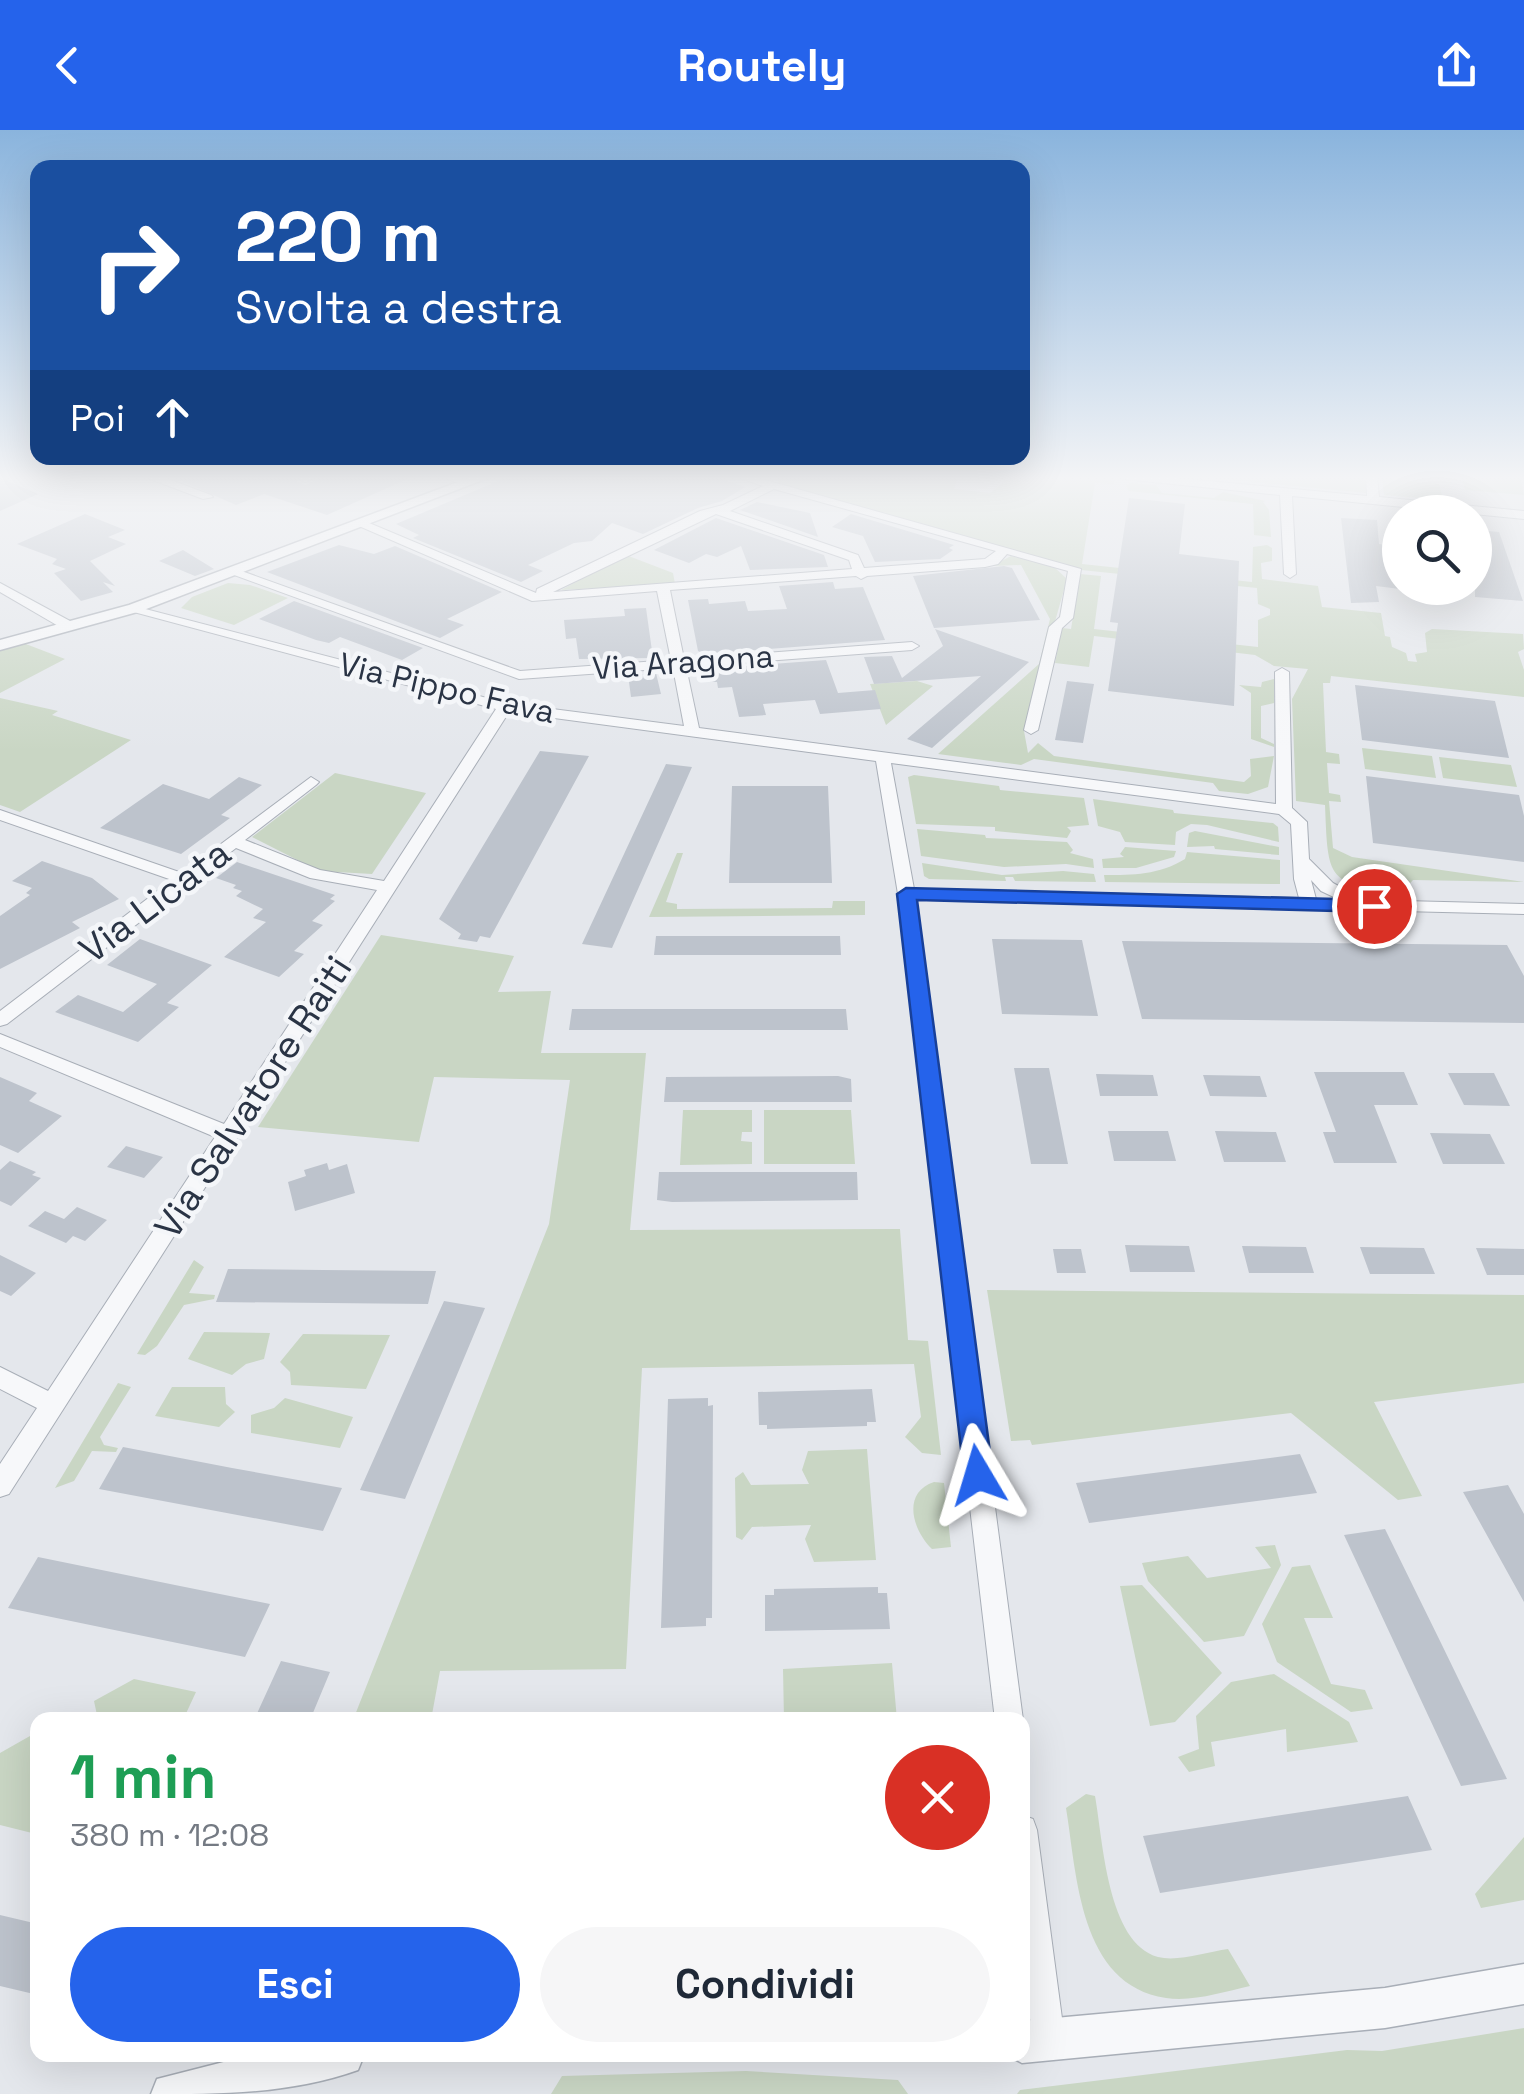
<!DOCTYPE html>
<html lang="it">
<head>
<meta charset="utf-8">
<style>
  :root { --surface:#fff; --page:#f6f6f7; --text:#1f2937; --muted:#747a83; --accent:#2563eb }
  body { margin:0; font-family:"Space Grotesk",sans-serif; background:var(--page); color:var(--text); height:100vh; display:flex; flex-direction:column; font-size:38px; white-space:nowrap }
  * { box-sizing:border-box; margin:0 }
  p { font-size:32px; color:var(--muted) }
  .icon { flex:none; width:55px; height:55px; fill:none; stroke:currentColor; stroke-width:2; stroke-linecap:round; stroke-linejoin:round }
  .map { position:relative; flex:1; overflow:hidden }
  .panel { position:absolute; left:30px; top:1582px; width:1000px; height:350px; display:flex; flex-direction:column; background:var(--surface); border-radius:20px; box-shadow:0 10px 40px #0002 }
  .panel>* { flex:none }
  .top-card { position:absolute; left:30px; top:30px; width:1000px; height:305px; border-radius:20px; box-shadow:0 10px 40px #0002; background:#1a4fa0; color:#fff; overflow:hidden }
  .buttons { position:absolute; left:1382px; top:365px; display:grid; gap:20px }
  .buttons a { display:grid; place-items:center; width:110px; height:110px; border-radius:50%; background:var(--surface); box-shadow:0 10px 40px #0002; font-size:50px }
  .pin { position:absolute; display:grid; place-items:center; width:85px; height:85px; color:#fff; margin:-42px; border:5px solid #fff; border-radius:50%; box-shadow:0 2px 10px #0007 }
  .me { position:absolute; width:110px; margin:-55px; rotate:353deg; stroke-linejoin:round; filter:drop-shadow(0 0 8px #0008) }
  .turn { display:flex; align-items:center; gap:35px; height:210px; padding:0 40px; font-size:45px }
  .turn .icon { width:130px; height:130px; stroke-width:2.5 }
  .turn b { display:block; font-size:70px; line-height:85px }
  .then { display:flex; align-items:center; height:95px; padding:0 40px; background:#0003; gap:20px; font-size:38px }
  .round { display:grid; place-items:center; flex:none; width:105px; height:105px; border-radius:52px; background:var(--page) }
  .summary { display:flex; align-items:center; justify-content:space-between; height:170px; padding:0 40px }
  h1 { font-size:60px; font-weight:800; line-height:75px; color:#1e9e55 }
  .primary-button { display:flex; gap:20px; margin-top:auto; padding:20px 40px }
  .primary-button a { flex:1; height:115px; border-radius:60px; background:var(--accent); color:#fff; font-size:40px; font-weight:800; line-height:115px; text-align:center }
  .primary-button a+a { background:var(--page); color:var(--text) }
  header { display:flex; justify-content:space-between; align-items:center; height:130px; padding:0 40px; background:var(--accent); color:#fff; font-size:45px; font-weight:800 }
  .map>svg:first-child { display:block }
  .green { fill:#c9d6c4 }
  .building { fill:#bdc3cc }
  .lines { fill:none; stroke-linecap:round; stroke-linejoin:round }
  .minor-casing { stroke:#a8aeb7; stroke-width:2 }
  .tertiary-casing { stroke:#a8aeb7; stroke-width:3 }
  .minor { fill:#f7f8fa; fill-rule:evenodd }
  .tertiary { fill:#f7f8fa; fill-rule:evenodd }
  .route { fill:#2563eb; stroke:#184099; stroke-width:2.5 }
  .labels { text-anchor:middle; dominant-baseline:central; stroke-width:9; stroke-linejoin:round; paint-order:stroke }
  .far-street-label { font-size:32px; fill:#2a3445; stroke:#f4f6f9 }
  .street-label { font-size:38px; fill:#2a3445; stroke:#f4f6f9 }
</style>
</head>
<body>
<header><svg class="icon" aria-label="back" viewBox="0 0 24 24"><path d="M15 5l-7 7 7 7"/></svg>Routely<svg class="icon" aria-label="share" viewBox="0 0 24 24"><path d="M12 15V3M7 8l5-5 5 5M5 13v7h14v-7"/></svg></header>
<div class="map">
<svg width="1524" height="1964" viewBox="0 0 1524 1964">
  <rect width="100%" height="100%" fill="#e4e7ec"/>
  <path class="green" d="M 781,346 L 958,346 L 954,359 L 990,363 L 1009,348 L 996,346 L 1114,351 L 1114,354 L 1095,353 L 1082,434 L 1252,452 L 1253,417 L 1267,415 L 1272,418 L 1272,431 L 1261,433 L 1262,449 L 1318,456 L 1322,477 L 1381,483 L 1385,506 L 1390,507 L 1392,517 L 1406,523 L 1408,531 L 1417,532 L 1415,524 L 1427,522 L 1425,503 L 1432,499 L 1523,504 L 1524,519 L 1518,522 L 1524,540 L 1524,567 L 1331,546 L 1330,553 L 1323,553 L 1326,622 L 1339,624 L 1340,634 L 1327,633 L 1329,663 L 1340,665 L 1341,672 L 1329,671 L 1333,718 L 1352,727 L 1524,752 L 1413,750 L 1405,759 C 1326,758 1328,748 1325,675 L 1296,671 L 1292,569 L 1308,539 L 1274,536 L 1255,525 L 1094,506 L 1089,537 L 1055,533 L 1062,498 L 1071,499 L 1080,444 L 1101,446 L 1094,499 L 1258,517 L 1258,490 L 1270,485 L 1270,479 L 1258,474 L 1257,458 L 1081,440 L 777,353 Z
    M 1191,346 L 1365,346 L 1366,363 Z
    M 1461,346 L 1520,346 L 1524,365 L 1465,360 Z
    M 1382,348 L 1439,354 L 1443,370 L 1384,365 Z
    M 1130,353 L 1156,355 L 1162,363 L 1214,368 L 1223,362 L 1266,371 L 1263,372 L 1269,380 L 1271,407 L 1254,405 L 1253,374 L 1129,361 L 1126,356 Z
    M 626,425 L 673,443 L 675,454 L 561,460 Z
    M 1011,426 L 1053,436 L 1067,449 L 1024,601 L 1028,623 L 1038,613 L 1054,626 L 1244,652 L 1251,646 L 1250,629 L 1274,626 L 1268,657 L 1248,664 L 1219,661 L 1213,653 L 1034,629 L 1021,635 L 938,624 L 1039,534 L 1050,489 L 1021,435 L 992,436 Z
    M 228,453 L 250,455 L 288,468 L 234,495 L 181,478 L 192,467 Z
    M 18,511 L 65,529 L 0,563 L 0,518 Z
    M 1274,549 L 1274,573 L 1261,576 L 1261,608 L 1274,614 L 1274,617 L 1251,609 L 1251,563 L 1239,555 L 1261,557 L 1262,552 Z
    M 917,551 L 933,556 L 886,595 L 870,554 Z
    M 0,568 L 58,581 L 52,585 L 131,610 L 20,682 L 0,675 Z
    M 1362,618 L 1432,626 L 1436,648 L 1365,639 Z
    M 1439,627 L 1511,635 L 1517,657 L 1443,648 Z
    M 335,643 L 426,663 L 372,744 L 319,741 L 252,707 Z
    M 914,645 L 999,656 L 1000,660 L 1084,668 L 1089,695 L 1067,697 L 1071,701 L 1067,708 L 995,701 L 995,697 L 916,694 L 908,647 Z
    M 1093,669 L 1173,680 L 1174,683 L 1273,693 L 1278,697 L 1279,712 L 1207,695 L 1191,694 L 1176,702 L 1175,715 L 1125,712 L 1120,702 L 1098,696 Z
    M 917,699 L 985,705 L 986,708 L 1067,712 L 1073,720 L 1070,723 L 1093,729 L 1094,738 L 1066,734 L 1004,737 L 921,726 Z
    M 1195,701 L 1279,717 L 1279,725 L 1215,719 L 1214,716 L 1187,717 L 1189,703 Z
    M 1125,717 L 1176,721 L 1174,727 L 1136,738 L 1103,738 L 1102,729 L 1124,727 L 1120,724 Z
    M 1187,722 L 1280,730 L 1280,754 L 1105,752 L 1104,745 C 1133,745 1159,745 1185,729 Z
    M 677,723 L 683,723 L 666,772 L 677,774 L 677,779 L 832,778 L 833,771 L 865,771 L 865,785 L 649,787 Z
    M 922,733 L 1002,745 L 1063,741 L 1094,744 L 1096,752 L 1015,751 L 1013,747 L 1005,747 L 1006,751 L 929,749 L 924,746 Z
    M 381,805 L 514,826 L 498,862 L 551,861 L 541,923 L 646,923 L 630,1100 L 900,1099 L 908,1210 L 928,1211 L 941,1325 L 922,1323 L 905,1307 L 921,1287 L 914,1234 L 642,1238 L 626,1539 L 440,1541 L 431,1590 L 353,1590 L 549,1094 L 570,950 L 434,947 L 419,1012 L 258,997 Z
    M 683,980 L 752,980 L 752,1002 L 742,1002 L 741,1011 L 752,1012 L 752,1034 L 680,1035 Z
    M 764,980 L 851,980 L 855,1034 L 764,1034 Z
    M 194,1130 L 204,1137 L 189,1163 L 215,1165 L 214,1169 L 184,1175 L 157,1216 L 145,1225 L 137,1224 Z
    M 987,1160 L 1524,1165 L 1524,1253 L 1374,1272 L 1422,1366 L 1398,1370 L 1291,1283 L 1032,1315 L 1030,1310 L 1011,1311 Z
    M 204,1202 L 270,1203 L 264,1229 L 246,1234 L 232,1245 L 188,1229 Z
    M 303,1204 L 304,1204 L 390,1205 L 366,1259 L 291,1255 L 290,1242 L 280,1232 Z
    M 118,1253 L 131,1257 L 100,1307 L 104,1315 L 118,1318 L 116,1322 L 92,1321 L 74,1351 L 55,1358 Z
    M 172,1257 L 225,1257 L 226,1274 L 235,1282 L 219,1297 L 155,1286 Z
    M 285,1268 L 353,1287 L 340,1318 L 251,1303 L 251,1285 L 274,1278 Z
    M 867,1319 L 876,1430 L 814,1432 L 805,1409 L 811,1395 L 752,1397 L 742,1410 L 736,1407 L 735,1348 L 743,1342 L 751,1355 L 809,1354 L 802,1340 L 808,1321 Z
    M 934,1352 L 944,1353 L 951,1417 L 932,1419 C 913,1401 901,1363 934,1352 Z
    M 1275,1415 L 1281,1435 L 1244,1506 L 1204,1512 L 1148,1451 L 1142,1433 L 1188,1426 L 1207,1448 L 1271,1438 L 1255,1417 Z
    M 1310,1435 L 1333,1488 L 1304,1488 L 1331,1554 L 1365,1560 L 1373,1579 L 1351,1582 L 1277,1532 L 1262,1494 L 1292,1437 Z
    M 1142,1455 L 1222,1543 L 1175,1592 L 1150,1596 L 1120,1456 Z
    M 892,1533 L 897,1590 L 784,1590 L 783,1539 Z
    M 1274,1544 L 1349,1592 L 1358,1612 L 1287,1622 L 1286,1599 L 1211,1612 L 1215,1636 L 1189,1642 L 1178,1627 L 1199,1619 L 1196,1586 L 1231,1552 Z
    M 134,1549 L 196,1562 L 183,1590 L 98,1590 L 94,1571 Z
    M 37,1602 L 38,1696 L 32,1703 L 0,1695 L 0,1623 Z
    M 1086,1664 L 1095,1666 C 1103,1710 1107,1813 1158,1827 C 1178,1832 1207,1822 1228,1819 L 1250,1856 C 1223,1862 1193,1872 1166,1868 C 1079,1855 1077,1745 1066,1678 Z
    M 1524,1707 L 1524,1770 L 1481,1778 L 1475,1764 Z
    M 1524,1898 L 1524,1964 L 1017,1964 L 1020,1960 L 1347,1920 L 1382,1921 Z
    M 746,1941 L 898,1950 L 908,1964 L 551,1964 L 562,1946 Z"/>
  <path class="building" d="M 170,346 L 297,346 L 297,352 L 306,355 L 322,346 L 414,346 L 327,385 L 264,364 L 236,375 Z
    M 510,346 L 713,346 L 745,357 L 722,371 L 698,378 L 643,404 L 612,393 L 592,411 L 574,413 L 528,435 L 543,441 L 521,452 L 413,408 L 419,405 L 396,394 Z
    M 0,348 L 38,364 L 0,381 Z
    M 1129,368 L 1185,374 L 1179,424 L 1239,431 L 1234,576 L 1108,561 L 1118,493 L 1110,492 Z
    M 757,372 L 810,383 L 818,407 L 740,380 Z
    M 85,384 L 125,400 L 108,407 L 126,414 L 90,431 L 115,456 L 103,452 L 113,462 L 81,471 L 54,443 L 66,439 L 52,434 L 57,429 L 17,414 Z
    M 851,384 L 954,415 L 949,418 L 953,420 L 940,429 L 875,432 L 863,406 L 832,397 Z
    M 716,388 L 824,425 L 828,437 L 750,440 L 741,416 L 717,427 L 706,424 L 689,433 L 654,420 Z
    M 1341,388 L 1377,390 L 1379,414 L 1400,417 L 1400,459 L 1376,456 L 1379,472 L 1351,473 Z
    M 1475,400 L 1499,402 L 1523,471 L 1475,467 Z
    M 339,415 L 374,424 L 395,416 L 502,462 L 447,489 L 464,495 L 440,508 L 267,442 Z
    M 183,420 L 214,439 L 195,446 L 159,431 Z
    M 1004,436 L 1012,438 L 1040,490 L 934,498 L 913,446 Z
    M 833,452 L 835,459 L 863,457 L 885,510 L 704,524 L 698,521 L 688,470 L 708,469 L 709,474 L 745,471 L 748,481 L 787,479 L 779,456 Z
    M 294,471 L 423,518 L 402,530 L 340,507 L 329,513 L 316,510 L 259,489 Z
    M 646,478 L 653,528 L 579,529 L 576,508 L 566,509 L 564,490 L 625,486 L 624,479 Z
    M 935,499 L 1029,532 L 932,618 L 907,609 L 981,546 L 874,554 L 864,527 L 892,526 L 902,548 L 943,516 Z
    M 826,530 L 838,563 L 875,560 L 881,579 L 820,584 L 815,570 L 763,574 L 766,585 L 739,587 L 732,557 L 718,558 L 717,552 L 710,552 L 707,539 Z
    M 656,543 L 661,564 L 631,567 L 628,545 Z
    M 1067,551 L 1094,554 L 1083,613 L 1055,610 Z
    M 1355,555 L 1495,571 L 1509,628 L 1362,610 Z
    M 540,621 L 589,626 L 490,808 L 480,806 L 477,812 L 458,809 L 461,804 L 439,789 Z
    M 666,634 L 692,637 L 612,818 L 582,814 Z
    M 1366,646 L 1519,665 L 1524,686 L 1524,732 L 1373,713 Z
    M 239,647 L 262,655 L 221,685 L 230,688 L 181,724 L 100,698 L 163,654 L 209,669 Z
    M 732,656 L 828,656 L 832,753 L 729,753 Z
    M 42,731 L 92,748 L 119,769 L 72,792 L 80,798 L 0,839 L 0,786 L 30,765 L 26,763 L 32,758 L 12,751 Z
    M 237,732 L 335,765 L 330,769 L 335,771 L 312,791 L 323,795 L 294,821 L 304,824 L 279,847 L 224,827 L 266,792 L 253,788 L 263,779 L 236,766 L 242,761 L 233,758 L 236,755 L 216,748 Z
    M 656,806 L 840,806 L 841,825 L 654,825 Z
    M 140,809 L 212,835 L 167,873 L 179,877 L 138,912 L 55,882 L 78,865 L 123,882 L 157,854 L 107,835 Z
    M 992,809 L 1082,810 L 1098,886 L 1002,884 Z
    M 1122,811 L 1507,815 L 1524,846 L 1524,893 L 1142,889 Z
    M 572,879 L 846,879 L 848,900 L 569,900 Z
    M 1014,938 L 1049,938 L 1068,1034 L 1031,1034 Z
    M 1314,942 L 1404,942 L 1418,975 L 1374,975 L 1397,1033 L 1334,1033 L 1323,1002 L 1336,1002 Z
    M 1448,943 L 1494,943 L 1510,976 L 1464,975 Z
    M 1096,944 L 1153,945 L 1158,966 L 1100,966 Z
    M 1203,945 L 1260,946 L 1267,967 L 1210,966 Z
    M 838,946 L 851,949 L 852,972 L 664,972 L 666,947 Z
    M 0,947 L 37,963 L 29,971 L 62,986 L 18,1023 L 0,1015 Z
    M 1108,1001 L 1168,1001 L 1176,1031 L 1114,1031 Z
    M 1215,1001 L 1276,1002 L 1286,1032 L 1224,1032 Z
    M 1430,1003 L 1490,1004 L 1505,1034 L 1443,1034 Z
    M 126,1016 L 163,1027 L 144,1048 L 107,1037 Z
    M 10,1031 L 36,1042 L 32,1045 L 41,1048 L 11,1076 L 0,1071 L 0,1040 Z
    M 327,1033 L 329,1040 L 347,1034 L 355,1063 L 295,1081 L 288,1052 L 306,1046 L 304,1040 Z
    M 659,1042 L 857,1042 L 858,1070 L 672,1072 L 657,1070 Z
    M 77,1077 L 107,1090 L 85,1111 L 73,1106 L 66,1113 L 28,1096 L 45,1081 L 64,1089 Z
    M 1125,1115 L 1189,1116 L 1195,1142 L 1130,1142 Z
    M 1242,1116 L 1306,1117 L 1314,1143 L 1249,1143 Z
    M 1360,1117 L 1424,1118 L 1435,1144 L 1370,1144 Z
    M 1476,1118 L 1524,1119 L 1524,1145 L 1487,1145 Z
    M 1053,1119 L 1081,1119 L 1086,1143 L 1057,1143 Z
    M 0,1125 L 36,1143 L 11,1166 L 0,1161 Z
    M 228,1139 L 323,1140 L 436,1141 L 428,1174 L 216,1172 Z
    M 444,1171 L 485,1178 L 405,1369 L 360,1360 Z
    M 872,1259 L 876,1292 L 867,1292 L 867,1296 L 767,1299 L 767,1295 L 759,1295 L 758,1262 Z
    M 708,1268 L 708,1276 L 713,1275 L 712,1488 L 706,1488 L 706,1496 L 661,1498 L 668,1269 Z
    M 123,1317 L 232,1338 L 342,1358 L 323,1401 L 99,1359 Z
    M 1300,1324 L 1317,1363 L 1089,1393 L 1076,1353 Z
    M 1508,1355 L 1524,1384 L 1524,1472 L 1463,1362 Z
    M 1385,1399 L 1441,1513 L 1507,1649 L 1461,1656 L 1344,1405 Z
    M 38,1427 L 175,1455 L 270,1474 L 245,1527 L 8,1478 Z
    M 878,1457 L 878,1463 L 887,1463 L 890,1499 L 765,1501 L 765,1465 L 774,1465 L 774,1459 Z
    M 281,1531 L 330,1542 L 310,1590 L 254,1590 Z
    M 1408,1666 L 1432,1720 L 1160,1763 L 1143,1706 Z
    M 0,1785 L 38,1794 L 38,1865 L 0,1856 Z"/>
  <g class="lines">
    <g class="minor-casing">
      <path id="minor" d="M 160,346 L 211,365 L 213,367 L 203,369 L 145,347 Z
        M 319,346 L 305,352 L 299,349 L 304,346 Z
        M 439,346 L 455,346 L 473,353 L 467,356 Z
        M 735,346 L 751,346 L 1081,439 L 1073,488 L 1062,498 L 1038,600 L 1031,604 L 1024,600 L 1049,497 L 1060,487 L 1068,441 L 1007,424 L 998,434 L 985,437 L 867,446 L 861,449 L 856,446 L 670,460 L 684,529 L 912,512 L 919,516 L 912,520 L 686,537 L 699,598 L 1276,674 L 1275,542 L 1282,538 L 1289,542 L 1292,678 L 1307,692 L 1309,729 L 1333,753 L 1364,770 L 1524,774 L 1524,784 L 915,769 L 1023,1590 L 1022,1592 L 995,1590 L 898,764 L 876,631 L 509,582 L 9,1364 L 0,1367 L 0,1334 L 37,1278 L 0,1259 L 0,1237 L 48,1261 L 215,1007 L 0,917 L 0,904 L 224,994 L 377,760 L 310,748 L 236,718 L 7,894 L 0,896 L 0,881 L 172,750 L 0,690 L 0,680 L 182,743 L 311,647 L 319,652 L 316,655 L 245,710 L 320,740 L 384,751 L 496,579 L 130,481 L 130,475 L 506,573 L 684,596 L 673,538 L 519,549 L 226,442 L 236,439 L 520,541 L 671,530 L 657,461 L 532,471 L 352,393 L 362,390 L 536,463 L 537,459 L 700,381 L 723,375 L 763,356 ZM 774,359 L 996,421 L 985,429 L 864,438 L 858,425 L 730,381 ZM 716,384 L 849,430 L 852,439 L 553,462 ZM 891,633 L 1279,684 L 1291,694 L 1294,749 L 1299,768 L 914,759 ZM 1311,750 L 1321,761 L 1338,769 L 1316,769 Z
        M 1118,346 L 1155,346 L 1367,366 L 1366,346 L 1377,346 L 1379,367 L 1524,381 L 1524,389 L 1292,366 L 1296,444 L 1290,448 L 1284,444 L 1280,365 L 1124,349 Z
        M 0,453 L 70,491 L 72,494 L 60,497 L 0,462 Z
        M 1022,1685 L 1033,1689 L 1037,1700 L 1065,1911 L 1061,1923 L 1049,1927 L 1037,1923 L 1033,1911 L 1022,1828 Z"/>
    </g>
    <g class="tertiary-casing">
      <path id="tertiary" d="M 474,346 L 493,346 L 141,481 L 0,520 L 0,510 L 129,475 Z
        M 1524,1834 L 1524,1874 L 1385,1898 L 1022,1933 L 1007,1925 L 1022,1925 L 1022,1891 L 1385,1858 Z
        M 251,1925 L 364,1925 L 358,1940 C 291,1964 221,1964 151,1964 L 157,1949 Z"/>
    </g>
    <use href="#minor" class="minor"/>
    <use href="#tertiary" class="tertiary"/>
  </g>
  <linearGradient id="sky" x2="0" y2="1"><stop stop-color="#8ab4dd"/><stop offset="0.56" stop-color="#f3f4f6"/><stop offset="1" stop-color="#f3f4f6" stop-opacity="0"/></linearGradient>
  <rect width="1524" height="621" fill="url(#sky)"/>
  <path class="route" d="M 906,758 L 1374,770 L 1383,776 L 1374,782 L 917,770 L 993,1345 L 988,1354 L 978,1358 L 968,1354 L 964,1345 L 897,764 Z"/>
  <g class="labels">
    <g class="far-street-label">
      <text transform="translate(683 532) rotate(-4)">Via Aragona</text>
      <text transform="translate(447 558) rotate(13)">Via Pippo Fava</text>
    </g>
    <g class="street-label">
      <text transform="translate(155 771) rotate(-37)">Via Licata</text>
      <text transform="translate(253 967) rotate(-57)">Via Salvatore Raiti</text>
    </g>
  </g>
</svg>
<div class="buttons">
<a><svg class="icon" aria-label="search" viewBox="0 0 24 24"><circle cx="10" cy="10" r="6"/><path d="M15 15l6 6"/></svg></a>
</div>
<div class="pin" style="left:1374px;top:776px;background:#d93025"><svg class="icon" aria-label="arrive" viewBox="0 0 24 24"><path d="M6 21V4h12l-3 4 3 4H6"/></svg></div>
<svg class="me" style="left:978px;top:1345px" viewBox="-20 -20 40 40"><path d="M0-17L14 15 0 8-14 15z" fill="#2563eb" stroke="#fff" stroke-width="4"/></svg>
<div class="top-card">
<div class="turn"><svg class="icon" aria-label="right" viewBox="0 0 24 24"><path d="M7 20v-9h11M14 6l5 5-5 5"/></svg><div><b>220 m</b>Svolta a destra</div></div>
<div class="then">Poi<svg class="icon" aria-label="ahead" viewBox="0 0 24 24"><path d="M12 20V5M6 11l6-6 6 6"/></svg></div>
</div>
<section class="panel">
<div class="summary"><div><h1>1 min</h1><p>380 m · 12:08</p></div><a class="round" style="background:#d93025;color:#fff"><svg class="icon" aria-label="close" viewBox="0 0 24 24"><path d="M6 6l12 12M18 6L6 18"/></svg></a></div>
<div class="primary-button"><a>Esci</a><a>Condividi</a></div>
</section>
</div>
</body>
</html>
